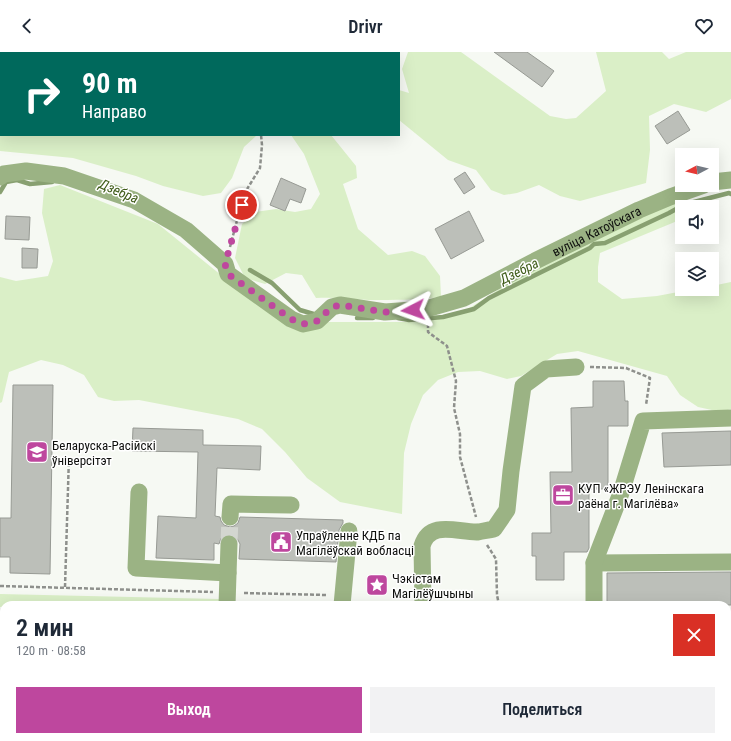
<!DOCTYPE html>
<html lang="ru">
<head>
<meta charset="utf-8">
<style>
  :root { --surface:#fff; --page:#f2f2f3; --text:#1f2937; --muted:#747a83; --accent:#be479e }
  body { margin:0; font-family:"Roboto Condensed",sans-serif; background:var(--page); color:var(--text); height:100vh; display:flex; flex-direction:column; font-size:15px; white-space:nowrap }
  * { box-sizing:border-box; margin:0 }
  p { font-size:13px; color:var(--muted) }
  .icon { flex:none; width:22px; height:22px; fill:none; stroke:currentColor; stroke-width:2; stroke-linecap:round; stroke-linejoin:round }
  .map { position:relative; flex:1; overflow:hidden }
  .side { position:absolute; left:0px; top:549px; width:731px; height:140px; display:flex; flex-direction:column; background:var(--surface); border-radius:12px 12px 0 0; box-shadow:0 4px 16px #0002 }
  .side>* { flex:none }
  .hud { position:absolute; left:0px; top:0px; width:400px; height:84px; box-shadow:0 4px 16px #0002; background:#00695c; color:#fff; overflow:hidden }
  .needle { width:26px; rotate:263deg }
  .fabs { position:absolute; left:675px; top:96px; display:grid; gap:8px }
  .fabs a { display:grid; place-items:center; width:44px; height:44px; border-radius:0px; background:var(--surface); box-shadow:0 4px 16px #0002; font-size:20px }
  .pin { position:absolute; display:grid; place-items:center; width:34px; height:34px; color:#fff; margin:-17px; border:2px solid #fff; border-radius:50%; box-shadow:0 1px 4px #0007 }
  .me { position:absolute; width:44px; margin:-22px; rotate:266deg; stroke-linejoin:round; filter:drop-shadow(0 0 3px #0008) }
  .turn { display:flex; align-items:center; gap:14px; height:84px; padding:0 16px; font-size:18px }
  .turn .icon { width:52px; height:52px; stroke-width:2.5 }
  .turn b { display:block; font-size:28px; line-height:34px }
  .round { display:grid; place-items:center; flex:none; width:42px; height:42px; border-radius:0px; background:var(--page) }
  .overview { display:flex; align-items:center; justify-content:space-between; height:68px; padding:0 16px }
  h1 { font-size:24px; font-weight:600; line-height:30px }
  .cta { display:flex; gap:8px; margin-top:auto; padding:8px 16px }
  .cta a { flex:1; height:46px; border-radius:0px; background:var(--accent); color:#fff; font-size:16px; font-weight:600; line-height:46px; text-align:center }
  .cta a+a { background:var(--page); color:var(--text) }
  header { display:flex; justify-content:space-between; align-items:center; height:52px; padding:0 16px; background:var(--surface); font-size:18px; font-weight:600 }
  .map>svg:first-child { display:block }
  .green { fill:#daefc7 }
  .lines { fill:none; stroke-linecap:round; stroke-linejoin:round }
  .stream { stroke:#88a071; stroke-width:4.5 }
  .building { fill:#bcbfb9; stroke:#979a94 }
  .minor-tunnel { stroke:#d3d6d0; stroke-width:17; stroke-dasharray:17 8; stroke-linecap:butt }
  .path { stroke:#8e908c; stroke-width:2.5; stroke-dasharray:4 2; stroke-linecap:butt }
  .minor { stroke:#9bb384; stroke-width:17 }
  .major { stroke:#4f7713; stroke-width:21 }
  .route { stroke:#be479e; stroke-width:7; stroke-dasharray:0 12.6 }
  .labels { text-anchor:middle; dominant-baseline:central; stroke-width:3; stroke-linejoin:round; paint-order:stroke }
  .street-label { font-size:13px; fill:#0e0f0d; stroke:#fff }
  .poi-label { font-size:13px; fill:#0e0f0d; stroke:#fff; text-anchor:start }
  .water-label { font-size:14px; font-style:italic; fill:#405d1a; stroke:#fff }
</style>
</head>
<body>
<header><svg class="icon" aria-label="back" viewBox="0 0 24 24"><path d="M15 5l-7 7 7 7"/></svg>Drivr<svg class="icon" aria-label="heart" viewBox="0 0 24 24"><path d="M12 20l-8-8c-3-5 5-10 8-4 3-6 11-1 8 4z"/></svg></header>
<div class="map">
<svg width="731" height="689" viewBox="0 0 731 689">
  <rect width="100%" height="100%" fill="#f6f9f3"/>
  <path class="green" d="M 0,0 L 94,1 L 1,1 L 1,83 L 257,83 L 244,95 L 232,126 L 221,141 L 203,144 L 163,134 L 136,124 L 73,106 L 0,99 Z
    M 408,0 L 461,0 L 550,64 L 566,67 L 576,66 L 606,39 L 596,0 L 662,0 L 669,7 L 686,0 L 731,0 L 731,47 L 706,60 L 674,52 L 649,64 L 650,98 L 646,131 L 580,149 L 560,144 L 539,133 L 517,141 L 504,143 L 491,138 L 476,118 L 448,108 L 399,68 L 399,38 L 409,41 L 402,17 Z
    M 291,83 L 331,83 L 356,114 L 357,126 L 343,132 L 358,177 L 388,203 L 412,199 L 425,204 L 440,224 L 441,245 C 417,248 394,248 369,248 C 351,247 334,245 316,246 L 302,223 L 286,221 L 265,232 L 245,226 L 235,206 L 242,172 L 255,160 L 276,157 L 295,160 L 311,157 L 320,142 L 304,102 Z
    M 60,133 L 158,172 L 237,236 L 309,274 L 329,270 L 425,270 L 468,257 L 537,213 L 668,152 L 681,150 L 683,155 L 682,155 L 682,167 L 600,201 L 598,215 L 598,230 L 622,247 L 657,244 L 694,237 L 712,237 L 712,234 L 731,230 L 731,357 L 721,360 L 698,355 L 680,343 L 667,324 L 578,299 L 557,302 L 521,324 L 507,327 L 480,319 L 458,320 L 438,328 L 423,343 L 411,372 L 404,401 L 402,462 L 340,450 L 307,426 L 285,400 L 262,377 L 238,367 L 139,348 L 114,349 L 98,345 L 84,323 L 63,313 L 41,308 L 9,320 L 2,350 L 0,351 L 0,225 L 16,229 L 48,224 L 53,209 L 42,161 L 44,137 Z
    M 0,542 L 219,547 L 219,553 L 4,553 L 4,555 L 0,555 Z
    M 148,685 L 452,685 L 450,689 L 148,689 Z"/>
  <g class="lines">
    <path class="stream" d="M 0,140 L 6,130 L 17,128 L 30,132 L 52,130
      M 685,155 L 690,151 L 729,141 L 731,142
      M 250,218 L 272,231 L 300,258 L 317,263
      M 357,266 L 373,266
      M 398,266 L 409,268 L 443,265 L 474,257 L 489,246 L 590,196 L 594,192 L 605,191 L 669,161 L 678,156 L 682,156"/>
  </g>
  <path class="building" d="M 494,0 L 527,0 L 554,19 L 542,35 Z
    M 678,59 L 690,78 L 667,92 L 655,74 Z
    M 465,120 L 475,135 L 464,142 L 454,127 Z
    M 281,126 L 306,137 L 301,151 L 290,147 L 285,159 L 270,153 Z
    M 469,159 L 484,189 L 451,207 L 435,177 Z
    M 6,164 L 30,165 L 29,188 L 5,187 Z
    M 22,196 L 38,197 L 37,216 L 22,216 Z
    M 593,329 L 624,329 L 625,349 L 628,349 L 628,374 L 608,374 L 608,437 L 589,437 L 589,496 L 587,500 L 564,500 L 564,528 L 536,528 L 536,504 L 532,504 L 532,481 L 551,481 L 550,420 L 572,420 L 571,356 L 593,355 Z
    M 13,333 L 53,333 L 50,522 L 10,521 L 10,505 L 0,505 L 0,466 L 11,466 Z
    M 133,376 L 203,378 L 203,393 L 261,394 L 260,418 L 217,416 L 215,464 L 220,465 L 221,469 L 224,473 L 230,475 L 234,474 L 238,471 L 240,465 L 343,468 L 343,471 L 339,478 L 336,510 L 239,507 L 240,492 L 238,488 L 235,484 L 229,482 L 225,483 L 221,486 L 219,492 L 214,491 L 214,508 L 156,506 L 158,464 L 196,466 L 198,400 L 132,399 Z
    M 731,379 L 731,413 L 664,415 L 662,381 Z
    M 731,520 L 731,553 L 625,553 L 625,550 L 607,550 L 607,521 Z"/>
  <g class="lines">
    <path class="minor-tunnel" d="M 229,492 L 230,465"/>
    <path class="path" d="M 256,0 L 257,1
      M 230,195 L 244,142 L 260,116 L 262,93 L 261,83
      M 428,272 L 428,280 L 447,294 L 456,329 L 454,356 L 460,382 L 460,405 L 476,465
      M 590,315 L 626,316 L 650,326 L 646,353
      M 487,493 L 496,507 L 497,543 L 499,553
      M 0,534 L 213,540
      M 65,535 L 69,404
      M 244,541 L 326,543
      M 248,685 L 253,689
      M 146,689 L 146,685
      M 245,689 L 245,685
      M 499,689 L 499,685"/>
    <g class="minor">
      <path id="s1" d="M 0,125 L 4,122 L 26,119 L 64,124 L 134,148 L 186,178 L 225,212 L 228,222 L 291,267 L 303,272 L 317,269 L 332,255 L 340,253 L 385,260 L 426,257 L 464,246 L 535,209 L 639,158 L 670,145 L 704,133"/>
      <path d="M 712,130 L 731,128"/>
      <path d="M 139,440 L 136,516 L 228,521"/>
      <path d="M 230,465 L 231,452 L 291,453"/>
      <path d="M 594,511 L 731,510"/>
      <path d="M 227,553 L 229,492"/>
      <path d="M 342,553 L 349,479"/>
      <path d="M 423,553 L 422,494 C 430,467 459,481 478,480 C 483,479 489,478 494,477 L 507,458 L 511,419 L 523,334 L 546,317 L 576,315"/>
      <path d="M 594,553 L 594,511 L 621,441 L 643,369 L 731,366"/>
      <path d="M 727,679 L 731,679"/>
      <path d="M 0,687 L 24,687 L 23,689"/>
      <path d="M 24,687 L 95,687 L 95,689"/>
      <path d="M 469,689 L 469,685"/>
      <path d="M 611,689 L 614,685"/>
    </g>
    <path class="major" d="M 0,575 L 4,575
      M 727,583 L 731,583
      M 0,592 L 4,593
      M 727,598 L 731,598"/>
  </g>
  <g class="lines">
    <path class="route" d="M 242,153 L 225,212 L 228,222 L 291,267 L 303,272 L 317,269 L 332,255 L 340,253 L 385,260 L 413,258"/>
  </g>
  <defs>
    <g id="university-square" transform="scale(1.15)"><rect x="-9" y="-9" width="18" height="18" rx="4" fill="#be479e" stroke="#fff"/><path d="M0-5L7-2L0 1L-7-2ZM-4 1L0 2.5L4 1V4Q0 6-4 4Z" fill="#fff"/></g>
    <g id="office-square" transform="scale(1.15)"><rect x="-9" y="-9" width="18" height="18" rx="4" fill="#be479e" stroke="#fff"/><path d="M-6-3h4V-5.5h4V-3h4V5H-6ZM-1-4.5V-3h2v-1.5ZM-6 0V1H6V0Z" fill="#fff"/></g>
    <g id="civic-square" transform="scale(1.15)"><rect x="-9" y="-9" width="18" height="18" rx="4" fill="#be479e" stroke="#fff"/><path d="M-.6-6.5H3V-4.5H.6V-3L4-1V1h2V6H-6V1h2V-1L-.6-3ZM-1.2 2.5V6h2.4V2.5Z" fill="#fff"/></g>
    <g id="sight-square" transform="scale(1.15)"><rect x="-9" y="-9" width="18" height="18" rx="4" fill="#be479e" stroke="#fff"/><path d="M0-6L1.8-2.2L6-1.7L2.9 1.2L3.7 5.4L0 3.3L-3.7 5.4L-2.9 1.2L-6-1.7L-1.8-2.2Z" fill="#fff"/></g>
  </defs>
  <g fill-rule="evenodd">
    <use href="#university-square" x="37" y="400"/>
    <use href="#office-square" x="563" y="443"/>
    <use href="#civic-square" x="281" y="490"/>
    <use href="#sight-square" x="377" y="533"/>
  </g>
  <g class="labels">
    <g class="street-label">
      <text stroke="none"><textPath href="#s1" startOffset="670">вуліца Катоўскага</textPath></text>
    </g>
    <g class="poi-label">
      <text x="52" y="393">Беларуска-Расійскі<tspan x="52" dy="15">ўніверсітэт</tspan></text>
      <text x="578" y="436">КУП «ЖРЭУ Ленінскага<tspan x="578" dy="15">раёна г. Магілёва»</tspan></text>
      <text x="296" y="483">Упраўленне КДБ па<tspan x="296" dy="15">Магілёўскай вобласці</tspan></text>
      <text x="392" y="526">Чэкістам<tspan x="392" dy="15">Магілёўшчыны</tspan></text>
    </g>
    <g class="water-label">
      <text transform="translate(119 139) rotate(23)">Дзебра</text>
      <text transform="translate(519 219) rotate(-26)">Дзебра</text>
    </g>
  </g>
</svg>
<div class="fabs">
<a><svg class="needle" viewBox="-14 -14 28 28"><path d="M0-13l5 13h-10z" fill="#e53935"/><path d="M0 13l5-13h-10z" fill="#747a83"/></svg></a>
<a><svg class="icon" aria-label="sound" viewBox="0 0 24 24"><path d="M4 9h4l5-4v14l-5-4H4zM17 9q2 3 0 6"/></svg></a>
<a><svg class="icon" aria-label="layers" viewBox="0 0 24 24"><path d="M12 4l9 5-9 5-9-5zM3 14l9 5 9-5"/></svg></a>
</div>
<div class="pin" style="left:242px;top:153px;background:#d93025"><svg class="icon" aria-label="arrive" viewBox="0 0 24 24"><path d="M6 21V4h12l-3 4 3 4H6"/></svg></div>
<svg class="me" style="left:413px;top:258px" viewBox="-20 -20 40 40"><path d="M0-17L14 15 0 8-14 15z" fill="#be479e" stroke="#fff" stroke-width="4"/></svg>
<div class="hud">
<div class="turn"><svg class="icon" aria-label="right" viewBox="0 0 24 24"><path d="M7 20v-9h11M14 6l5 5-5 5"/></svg><div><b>90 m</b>Направо</div></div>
</div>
<section class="side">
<div class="overview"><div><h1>2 мин</h1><p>120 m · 08:58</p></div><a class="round" style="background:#d93025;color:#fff"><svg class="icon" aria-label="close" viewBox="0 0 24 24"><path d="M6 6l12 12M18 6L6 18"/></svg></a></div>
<div class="cta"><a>Выход</a><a>Поделиться</a></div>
</section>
</div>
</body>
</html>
